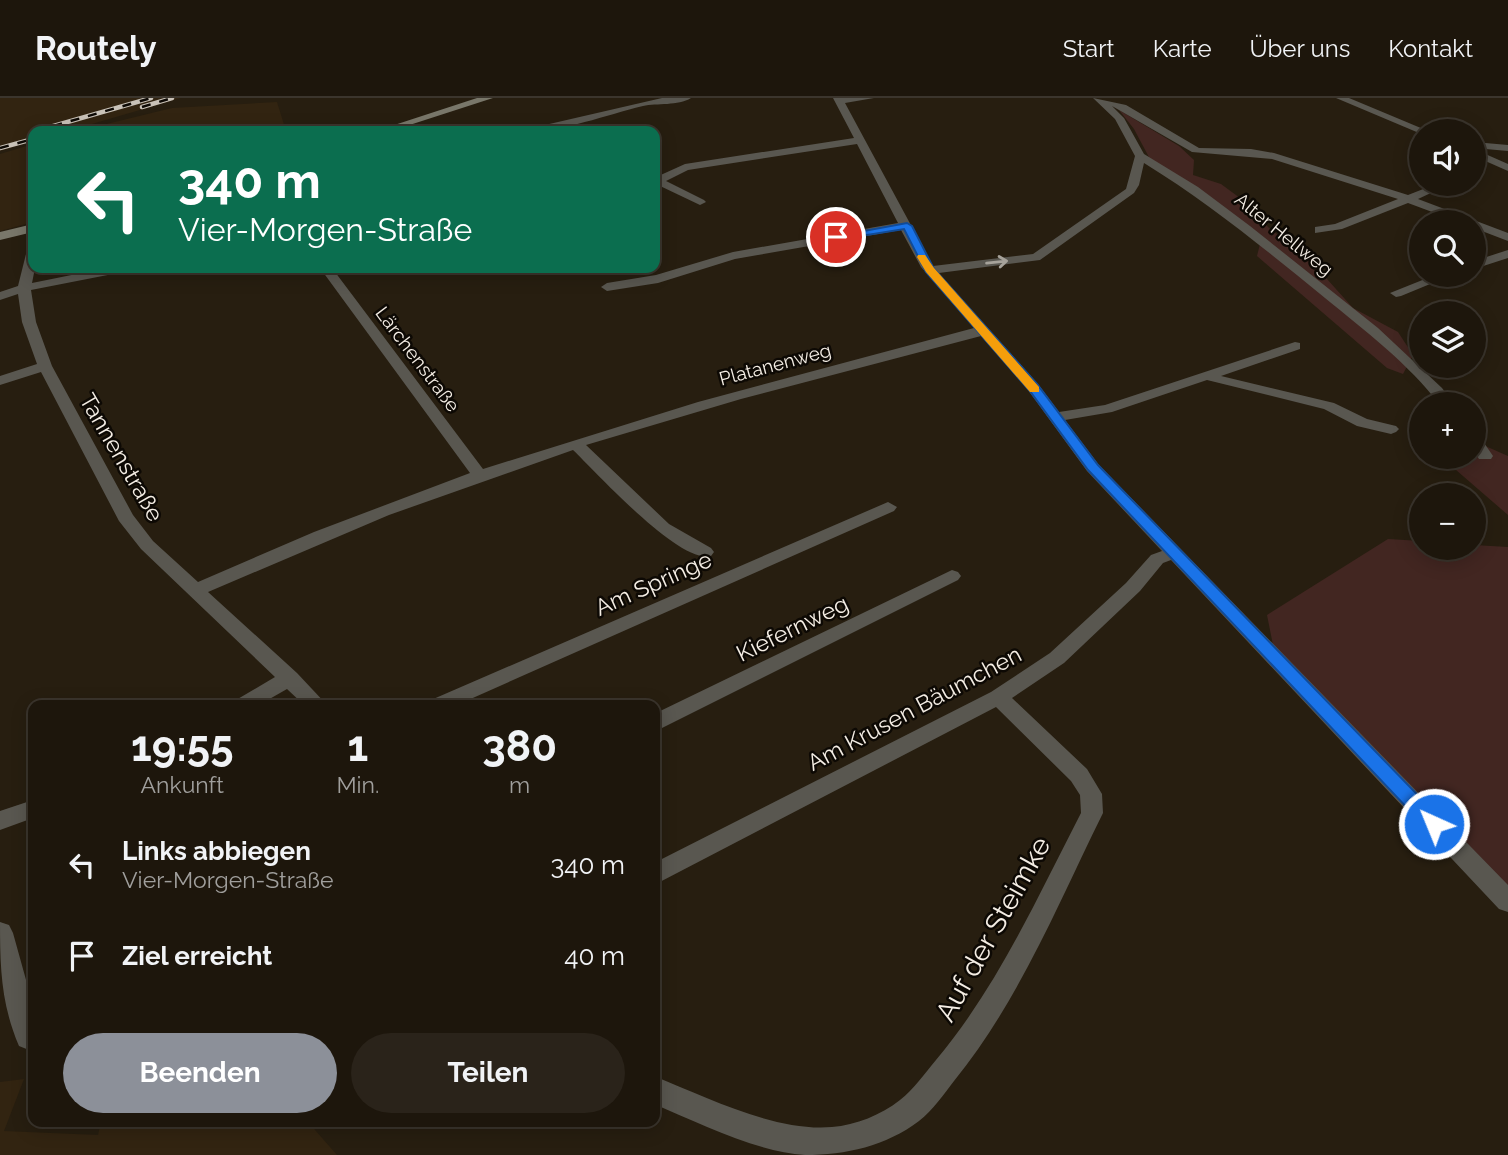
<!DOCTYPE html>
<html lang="de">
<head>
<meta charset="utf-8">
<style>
  :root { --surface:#1d160c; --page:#2a231a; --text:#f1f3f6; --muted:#a09f9d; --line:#3b352d; --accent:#8c9099 }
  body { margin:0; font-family:Raleway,sans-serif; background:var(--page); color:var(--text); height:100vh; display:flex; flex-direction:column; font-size:26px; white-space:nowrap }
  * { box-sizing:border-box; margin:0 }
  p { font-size:23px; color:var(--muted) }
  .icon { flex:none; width:38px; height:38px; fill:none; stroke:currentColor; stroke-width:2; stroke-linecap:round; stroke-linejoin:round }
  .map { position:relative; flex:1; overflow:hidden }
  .drawer { position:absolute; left:28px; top:602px; width:632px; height:427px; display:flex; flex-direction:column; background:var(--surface); border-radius:14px; box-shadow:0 4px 18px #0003,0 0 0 2px var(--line) }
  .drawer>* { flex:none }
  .guide { position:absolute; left:28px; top:28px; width:632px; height:147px; border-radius:14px; box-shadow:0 4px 18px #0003,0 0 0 2px var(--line); background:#0b6e4f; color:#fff; overflow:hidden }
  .buttons { position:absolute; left:1409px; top:21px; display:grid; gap:14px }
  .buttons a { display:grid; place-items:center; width:77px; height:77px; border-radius:50%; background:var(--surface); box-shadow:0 4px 18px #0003,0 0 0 2px var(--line); font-size:35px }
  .pin { position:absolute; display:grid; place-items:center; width:60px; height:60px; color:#fff; margin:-30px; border:4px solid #fff; border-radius:50%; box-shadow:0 2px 7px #0007 }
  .me { position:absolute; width:77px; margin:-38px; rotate:316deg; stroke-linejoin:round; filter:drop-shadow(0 0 5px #0008) }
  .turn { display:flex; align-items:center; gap:24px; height:147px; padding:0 35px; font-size:32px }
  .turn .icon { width:91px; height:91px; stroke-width:2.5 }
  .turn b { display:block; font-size:49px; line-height:60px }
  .eta { display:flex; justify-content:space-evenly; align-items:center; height:119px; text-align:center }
  .eta b { font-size:42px; font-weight:700; line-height:49px }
  .primary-button { display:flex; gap:14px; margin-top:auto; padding:14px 35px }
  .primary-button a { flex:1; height:80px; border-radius:42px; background:var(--accent); color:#fff; font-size:28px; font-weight:700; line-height:80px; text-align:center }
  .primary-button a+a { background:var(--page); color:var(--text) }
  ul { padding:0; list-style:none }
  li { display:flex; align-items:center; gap:21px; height:91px; padding:0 35px }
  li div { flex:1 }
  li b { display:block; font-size:26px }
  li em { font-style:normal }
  header { display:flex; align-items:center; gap:42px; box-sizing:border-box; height:98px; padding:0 35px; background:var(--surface); border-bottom:2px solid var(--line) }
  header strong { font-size:33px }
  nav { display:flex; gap:38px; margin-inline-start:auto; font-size:24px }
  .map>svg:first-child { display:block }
  .built { fill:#322411 }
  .green { fill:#422621 }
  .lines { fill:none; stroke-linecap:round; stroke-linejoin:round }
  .street { fill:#595750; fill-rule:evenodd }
  .secondary { fill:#79776a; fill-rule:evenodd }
  .rail-casing { stroke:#c9c2b8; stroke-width:4.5 }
  .rail { stroke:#0d0904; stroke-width:2.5; stroke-dasharray:9; stroke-linecap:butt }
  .oneway { stroke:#a6a29a }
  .route { fill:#1a73e8; stroke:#114b97; stroke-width:2 }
  .slow { fill:#f59e0b }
  .labels { text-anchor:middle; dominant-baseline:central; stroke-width:5; stroke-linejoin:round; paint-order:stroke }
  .far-street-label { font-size:19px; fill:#f4ede4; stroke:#0d0904 }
  .street-label { font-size:23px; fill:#f4ede4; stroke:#0d0904 }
  .near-street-label { font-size:28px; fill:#f4ede4; stroke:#0d0904 }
</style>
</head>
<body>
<header>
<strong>Routely</strong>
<nav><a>Start</a><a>Karte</a><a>Über uns</a><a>Kontakt</a></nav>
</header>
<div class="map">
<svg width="1508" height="1057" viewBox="0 0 1508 1057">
  <rect width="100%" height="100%" fill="#271e10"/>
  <path class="built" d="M 0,0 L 181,0 L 68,33 L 33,33 L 33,43 L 0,53 Z
    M 277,4 L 286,33 L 78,33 L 172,10 Z
    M 33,46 L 33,124 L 0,133 L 0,56 Z
    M 24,981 L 4,1033 L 98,1037 L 101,1024 L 308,1024 L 337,1057 L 0,1057 L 0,984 Z"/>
  <path class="green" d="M 1119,12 L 1179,48 L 1194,62 L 1193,77 L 1221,86 L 1244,103 L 1269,130 L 1310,162 L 1353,210 L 1398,234 L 1413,257 L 1403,276 L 1387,270 L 1257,158 L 1262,138 L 1151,63 L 1134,31 Z
    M 1474,343 L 1508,358 L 1508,417 L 1441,359 L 1474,359 Z
    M 1388,441 L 1421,443 L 1421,450 L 1474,450 L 1474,447 L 1508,449 L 1508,794 L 1273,547 L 1267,517 Z"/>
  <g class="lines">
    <path class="street" d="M 662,0 L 691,0 C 678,8 657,5 643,8 C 602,18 561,35 519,33 Z
      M 833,0 L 874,0 L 845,5 L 933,168 L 1033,156 L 1126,91 L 1135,58 L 1115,21 L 1093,0 L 1126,7 L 1199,50 L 1251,51 L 1274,55 L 1408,97 L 1436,86 L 1450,86 L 1418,101 L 1508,135 L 1508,143 L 1474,130 L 1474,124 L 1459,124 L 1408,105 L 1342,131 L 1315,135 L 1315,129 L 1335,126 L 1398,101 L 1272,61 L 1192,54 L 1112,8 L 1124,20 L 1144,56 L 1198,89 L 1250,128 L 1378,230 L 1442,290 L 1454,306 L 1439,306 C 1409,266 1364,232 1325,200 C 1266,152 1209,105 1144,65 L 1139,87 L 1134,95 L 1040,162 L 939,175 L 1038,286 L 1059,314 L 1105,307 L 1295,244 L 1300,245 L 1300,251 L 1221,278 L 1334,305 L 1367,321 L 1396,328 L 1399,331 L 1396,334 L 1391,336 L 1357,328 L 1324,311 L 1207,282 L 1112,314 L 1065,322 L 1099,367 L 1508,787 L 1508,814 L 1499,811 L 1171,462 L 1163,465 L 1140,493 L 1064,565 L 1012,600 L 1087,671 L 1102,696 L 1103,715 C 1058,806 1019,903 954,983 C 944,996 933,1012 919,1023 C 886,1048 846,1057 805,1057 C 757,1054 699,1025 654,1006 L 654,978 C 706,999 775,1034 832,1029 C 856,1027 881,1017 900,1002 C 914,991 925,975 936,962 C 998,888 1037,800 1081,715 L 1080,697 L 1071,683 L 996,609 L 654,787 L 654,765 L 991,594 L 1050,555 L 1126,485 L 1151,457 L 1162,453 L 1087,373 L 1028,292 L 981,238 L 741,301 L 586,347 L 669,426 L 711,450 L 714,454 L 711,458 C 680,467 596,374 573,352 L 389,417 L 208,494 L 297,575 L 327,607 L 304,607 L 287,591 L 259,607 L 233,607 L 236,602 L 275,579 L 141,451 L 119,423 L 41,274 L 0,287 L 0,278 L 37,266 L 22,224 L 18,196 L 0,202 L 0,194 L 18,188 L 27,152 L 33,148 L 35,170 L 32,185 L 106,170 L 129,170 L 123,174 L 31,192 L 36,224 L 52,268 L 133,417 L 153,443 L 198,484 L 314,434 L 470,375 L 320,170 L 332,170 L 483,371 L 698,304 L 974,230 L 921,169 L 901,132 L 735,161 L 658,185 L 607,193 L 601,189 L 607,185 L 656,177 L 733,154 L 898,125 L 857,46 L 688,72 L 666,83 L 704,102 L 706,104 L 700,107 L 658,87 L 654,88 L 654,80 L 685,66 L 854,40 Z
      M 1336,0 L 1349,0 L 1428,33 L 1419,35 Z
      M 1474,44 L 1508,47 L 1508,53 L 1474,50 Z
      M 1474,51 L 1508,66 L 1508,73 L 1474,58 Z
      M 1508,152 L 1508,160 L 1474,171 L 1474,163 Z
      M 1435,177 L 1452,177 L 1401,198 L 1396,199 L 1390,195 Z
      M 1474,337 L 1480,339 L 1493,358 L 1491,361 L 1479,361 L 1474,353 Z
      M 888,404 L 897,409 L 894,413 L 457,607 L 428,607 L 431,602 Z
      M 952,472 L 958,474 L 961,478 L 958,482 L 654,634 L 654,616 Z
      M 33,702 L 33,720 L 0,732 L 0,713 Z
      M 0,824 L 9,827 L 13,835 L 33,907 L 33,950 L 29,952 L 19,948 C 1,906 0,869 0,824 Z"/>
    <path class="secondary" d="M 477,0 L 493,0 L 391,33 L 376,33 Z
      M 33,126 L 33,134 L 0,142 L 0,134 Z"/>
    <g class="rail-casing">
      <path id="rail" d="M 142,9 L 172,0
        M 36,33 L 151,0
        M 0,50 L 33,41"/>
    </g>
    <use href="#rail" class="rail"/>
  </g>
  <defs><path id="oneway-shaft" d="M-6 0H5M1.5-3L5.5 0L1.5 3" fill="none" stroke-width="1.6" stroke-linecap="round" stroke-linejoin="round" transform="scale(1.75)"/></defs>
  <use class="oneway" href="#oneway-shaft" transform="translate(997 164) rotate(-6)"/>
  <path class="route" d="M 907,125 L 912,128 L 934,171 L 1037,286 L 1098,367 L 1440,720 L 1443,726 L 1440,731 L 1434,734 L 1427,731 L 1088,372 L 1029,292 L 926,174 L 904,131 L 836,142 L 831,139 Z"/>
  <path class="slow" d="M 918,157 L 925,157 L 934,170 L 1039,289 L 1039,294 L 1030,294 L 926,174 L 917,159 Z"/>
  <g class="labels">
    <g class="far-street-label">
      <text transform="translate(1284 136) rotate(39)">Alter Hellweg</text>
      <text transform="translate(418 261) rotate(53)">Lärchenstraße</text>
      <text transform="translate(775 266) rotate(-15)">Platanenweg</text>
    </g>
    <g class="street-label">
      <text transform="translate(122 359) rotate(60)">Tannenstraße</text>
      <text transform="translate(653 485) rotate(-24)">Am Springe</text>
      <text transform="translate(792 530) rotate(-26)">Kiefernweg</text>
      <text transform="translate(914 610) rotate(-28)">Am Krusen Bäumchen</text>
    </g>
    <g class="near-street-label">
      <text transform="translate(993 831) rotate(-61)">Auf der Steimke</text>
    </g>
  </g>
</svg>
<div class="buttons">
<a><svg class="icon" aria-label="sound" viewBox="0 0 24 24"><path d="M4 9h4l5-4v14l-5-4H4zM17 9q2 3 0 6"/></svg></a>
<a><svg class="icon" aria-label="search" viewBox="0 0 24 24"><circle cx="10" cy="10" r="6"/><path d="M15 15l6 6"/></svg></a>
<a><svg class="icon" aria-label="layers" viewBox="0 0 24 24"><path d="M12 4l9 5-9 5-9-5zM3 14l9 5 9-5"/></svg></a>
<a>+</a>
<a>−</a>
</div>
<div class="pin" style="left:836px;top:139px;background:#d93025"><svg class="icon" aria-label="arrive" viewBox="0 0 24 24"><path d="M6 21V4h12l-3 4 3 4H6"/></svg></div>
<svg class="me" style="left:1434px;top:726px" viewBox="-20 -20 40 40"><circle r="17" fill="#1a73e8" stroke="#fff" stroke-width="3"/><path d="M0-11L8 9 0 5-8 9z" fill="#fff"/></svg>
<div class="guide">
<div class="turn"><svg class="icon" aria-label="left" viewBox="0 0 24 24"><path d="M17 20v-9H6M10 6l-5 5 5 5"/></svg><div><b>340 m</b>Vier-Morgen-Straße</div></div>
</div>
<section class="drawer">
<div class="eta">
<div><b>19:55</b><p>Ankunft</p></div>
<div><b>1</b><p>Min.</p></div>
<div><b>380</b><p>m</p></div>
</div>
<ul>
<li><svg class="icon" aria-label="left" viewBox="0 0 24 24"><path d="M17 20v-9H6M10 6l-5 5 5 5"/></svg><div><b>Links abbiegen</b><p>Vier-Morgen-Straße</p></div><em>340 m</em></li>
<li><svg class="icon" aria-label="arrive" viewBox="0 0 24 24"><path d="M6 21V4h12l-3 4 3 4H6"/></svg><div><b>Ziel erreicht</b></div><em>40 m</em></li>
</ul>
<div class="primary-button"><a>Beenden</a><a>Teilen</a></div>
</section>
</div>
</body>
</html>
